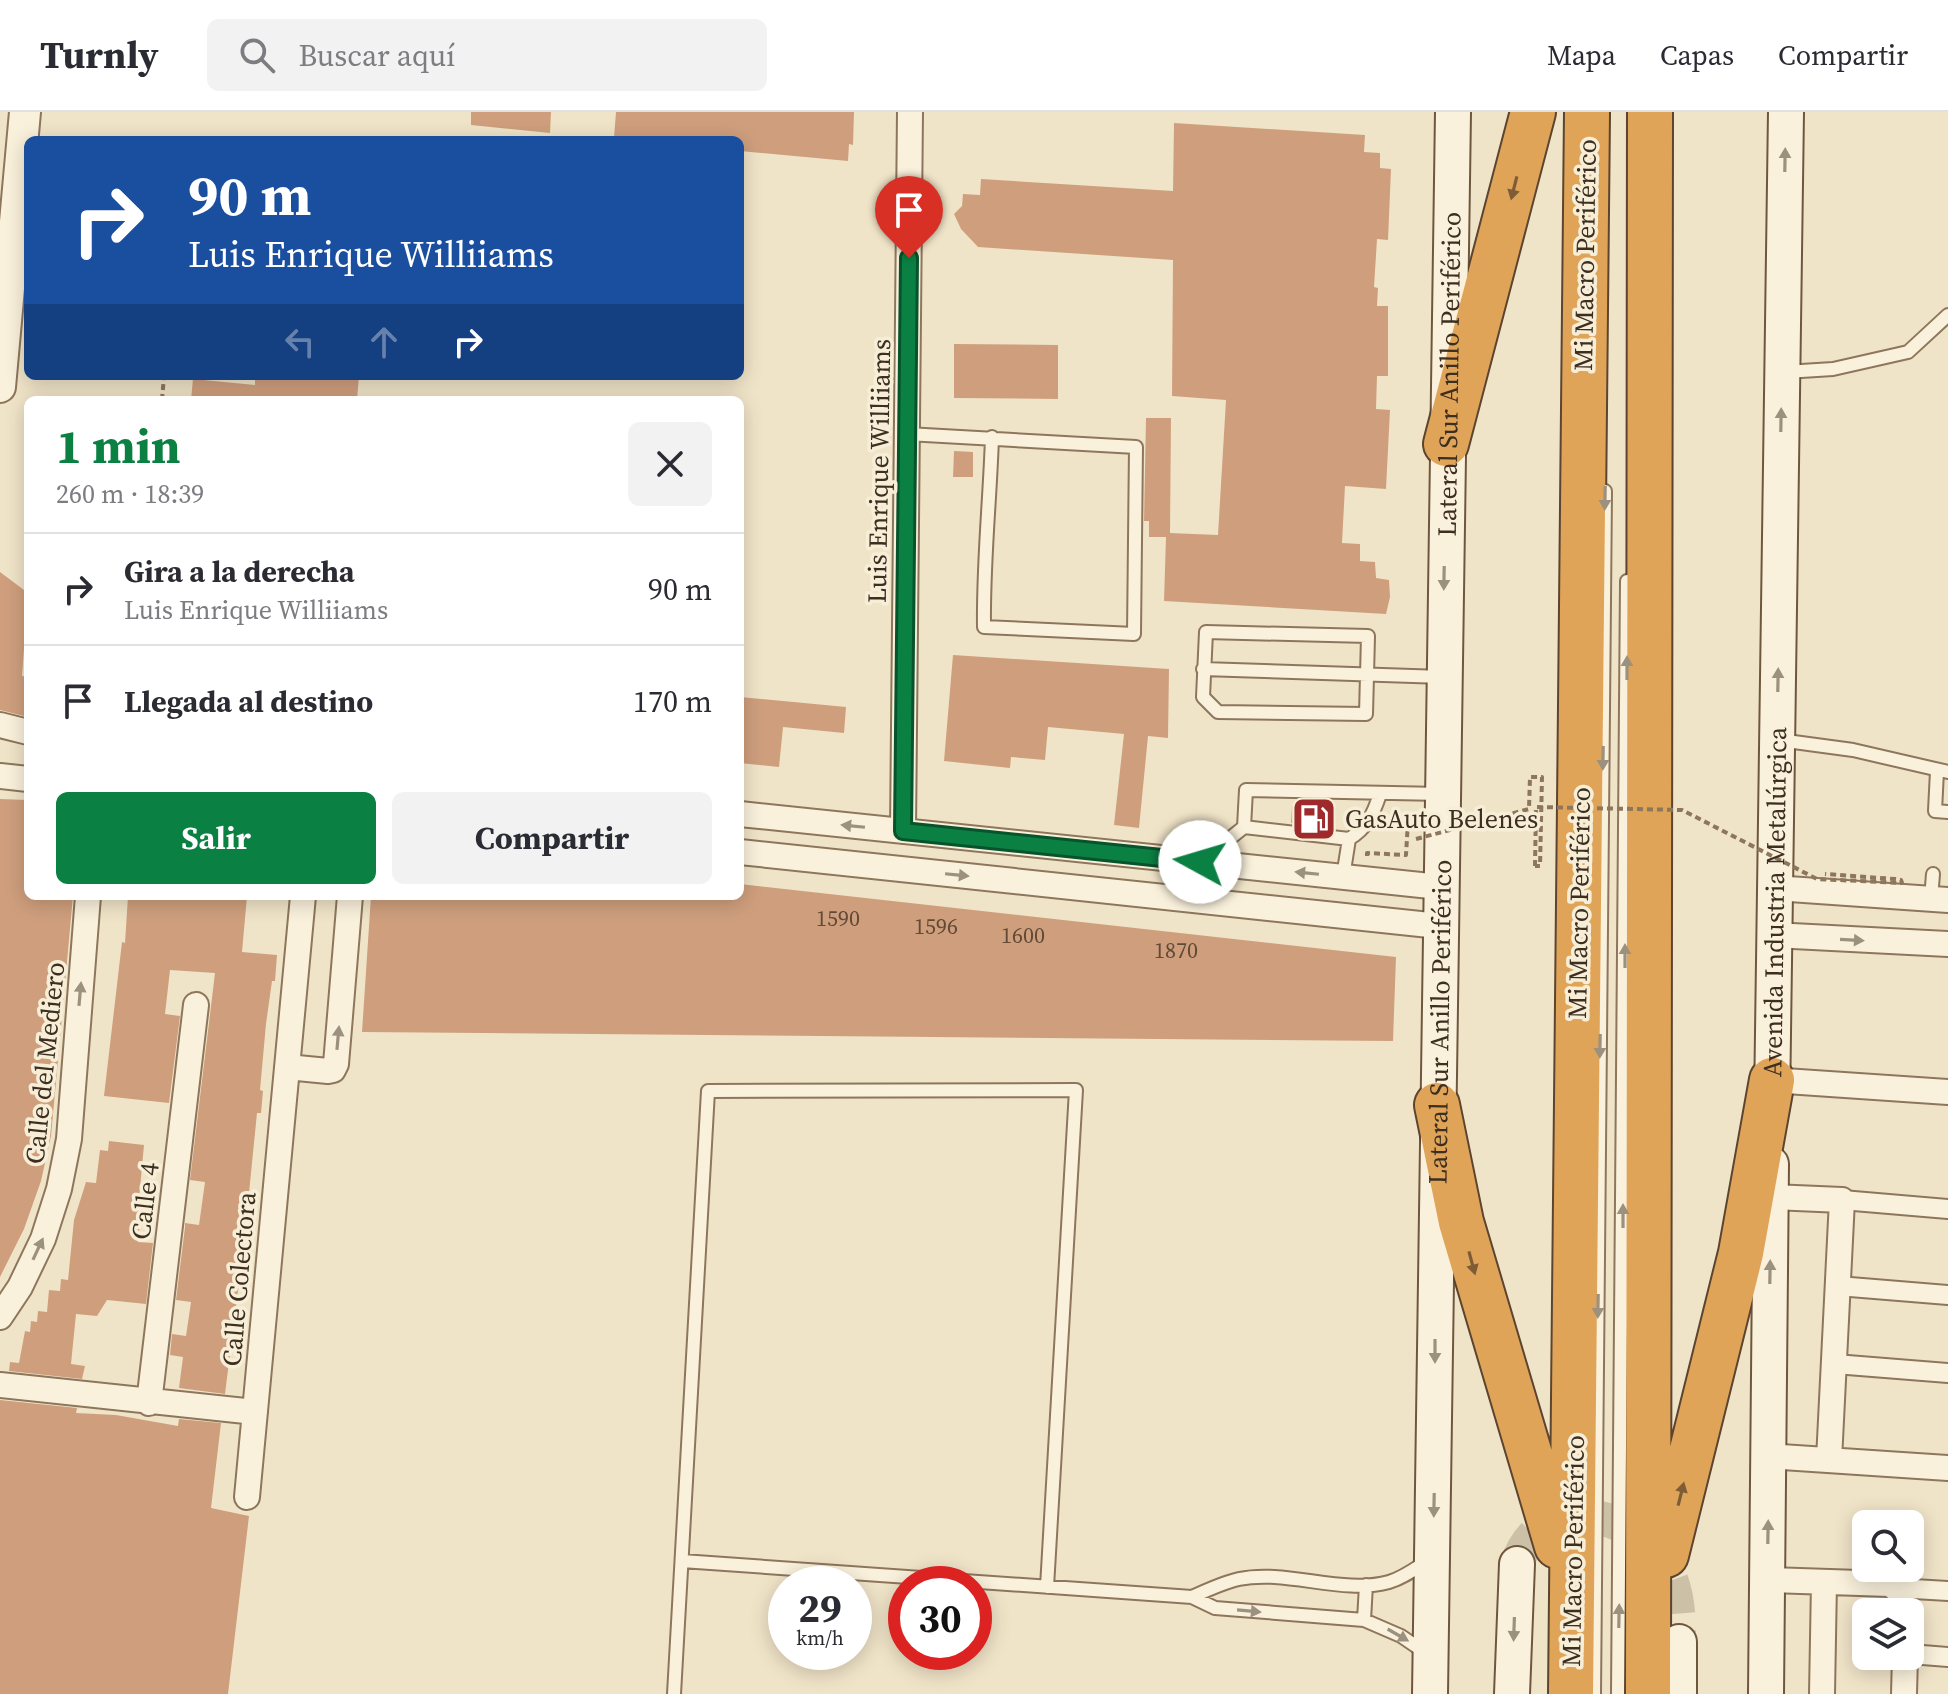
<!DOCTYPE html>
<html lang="es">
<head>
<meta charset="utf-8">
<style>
  :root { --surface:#fff; --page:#f2f2f3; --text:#2b2b33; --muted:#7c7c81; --line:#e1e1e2; --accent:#0b8043 }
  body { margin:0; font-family:"Source Serif 4",serif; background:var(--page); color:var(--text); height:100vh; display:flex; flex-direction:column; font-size:30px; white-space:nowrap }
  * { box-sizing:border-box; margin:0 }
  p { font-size:26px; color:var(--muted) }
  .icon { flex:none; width:44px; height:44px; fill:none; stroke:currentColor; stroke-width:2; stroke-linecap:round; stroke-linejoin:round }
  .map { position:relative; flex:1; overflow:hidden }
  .panel { position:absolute; left:24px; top:284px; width:720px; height:504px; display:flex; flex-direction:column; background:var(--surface); border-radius:12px; box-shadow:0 4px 20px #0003 }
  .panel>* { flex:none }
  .top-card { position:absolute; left:24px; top:24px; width:720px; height:244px; border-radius:12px; box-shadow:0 4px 20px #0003; background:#1a4fa0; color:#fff; overflow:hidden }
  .controls { position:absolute; left:1852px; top:1398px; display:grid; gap:16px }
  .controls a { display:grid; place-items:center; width:72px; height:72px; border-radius:12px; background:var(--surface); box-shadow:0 4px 20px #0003; font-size:40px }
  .speed { position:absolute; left:768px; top:1454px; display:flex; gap:16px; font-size:40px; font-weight:700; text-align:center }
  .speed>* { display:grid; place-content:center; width:104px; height:104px; border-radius:50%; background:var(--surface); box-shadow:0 4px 20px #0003; line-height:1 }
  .speed small { font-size:20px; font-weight:400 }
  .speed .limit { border:12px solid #d22; background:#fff; color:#111 }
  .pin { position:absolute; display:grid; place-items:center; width:68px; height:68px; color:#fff; margin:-82px -34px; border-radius:50% 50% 50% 0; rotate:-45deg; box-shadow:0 0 8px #0007 }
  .pin .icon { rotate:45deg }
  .me { position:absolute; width:88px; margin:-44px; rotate:276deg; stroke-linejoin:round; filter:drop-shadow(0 0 6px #0008) }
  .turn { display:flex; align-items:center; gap:28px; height:168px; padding:0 32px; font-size:36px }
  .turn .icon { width:104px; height:104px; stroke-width:2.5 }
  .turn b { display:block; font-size:56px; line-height:68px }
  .lanes { display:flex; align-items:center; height:76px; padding:0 32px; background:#0003; justify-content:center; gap:40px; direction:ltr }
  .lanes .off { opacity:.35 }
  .round { display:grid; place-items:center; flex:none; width:84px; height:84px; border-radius:12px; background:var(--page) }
  .overview { display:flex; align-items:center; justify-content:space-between; height:136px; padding:0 32px }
  h1 { font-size:48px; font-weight:700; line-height:60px; color:var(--accent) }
  .action { display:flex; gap:16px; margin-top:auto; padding:16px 32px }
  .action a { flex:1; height:92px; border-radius:12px; background:var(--accent); color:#fff; font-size:32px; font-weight:700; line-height:92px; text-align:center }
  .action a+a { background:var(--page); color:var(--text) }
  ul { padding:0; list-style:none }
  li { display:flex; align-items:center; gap:24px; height:112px; padding:0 32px; border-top:2px solid var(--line) }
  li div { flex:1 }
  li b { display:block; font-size:30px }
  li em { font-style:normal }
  header { display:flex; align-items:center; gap:48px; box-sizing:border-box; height:112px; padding:0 40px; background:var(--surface); border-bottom:2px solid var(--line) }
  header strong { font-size:38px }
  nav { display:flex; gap:44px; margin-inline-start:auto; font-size:28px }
  .search { width:560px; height:72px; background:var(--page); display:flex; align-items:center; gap:20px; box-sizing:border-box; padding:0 28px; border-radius:12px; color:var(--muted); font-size:30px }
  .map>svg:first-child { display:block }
  .building { fill:#cf9f7d }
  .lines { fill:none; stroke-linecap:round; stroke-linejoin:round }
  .secondary-tunnel { stroke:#ccc0a6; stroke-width:34; stroke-dasharray:34 17; stroke-linecap:butt }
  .service-casing { stroke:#8d765c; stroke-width:16 }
  .pedestrian-casing { stroke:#8d765c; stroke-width:22 }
  .minor-casing { stroke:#8d765c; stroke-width:28 }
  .tertiary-casing { stroke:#8d765c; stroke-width:34 }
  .secondary-casing { stroke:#6f573f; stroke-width:38 }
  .motorway-casing { stroke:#5b4430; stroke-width:48 }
  .path { stroke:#8d765c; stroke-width:4; stroke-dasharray:6 4; stroke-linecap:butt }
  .service { stroke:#faf1dc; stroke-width:12 }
  .pedestrian { stroke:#faf1dc; stroke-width:18 }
  .minor { stroke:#faf1dc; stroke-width:24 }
  .tertiary { stroke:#faf1dc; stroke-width:30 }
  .secondary { stroke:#faf1dc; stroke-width:34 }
  .motorway { stroke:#e0a458; stroke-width:44 }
  .path-bridge { stroke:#8d765c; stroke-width:4; stroke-dasharray:6 4; stroke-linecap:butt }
  .oneway { fill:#9c907e }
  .oneway2 { fill:#7e5d36 }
  .route-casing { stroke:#07532c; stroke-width:20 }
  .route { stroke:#0b8043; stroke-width:14 }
  .labels { text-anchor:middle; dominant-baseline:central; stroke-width:7; stroke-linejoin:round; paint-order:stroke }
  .number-label { font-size:22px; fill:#624a37 }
  .street-label { font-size:26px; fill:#3d2e20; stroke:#f7eed8 }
  .poi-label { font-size:26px; fill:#3d2e20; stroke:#f7eed8; text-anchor:start }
</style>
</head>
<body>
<header>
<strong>Turnly</strong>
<div class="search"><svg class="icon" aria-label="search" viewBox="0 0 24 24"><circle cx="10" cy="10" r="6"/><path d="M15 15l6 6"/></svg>Buscar aquí</div>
<nav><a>Mapa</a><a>Capas</a><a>Compartir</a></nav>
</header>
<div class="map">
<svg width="1948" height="1582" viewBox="0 0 1948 1582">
  <rect width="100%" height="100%" fill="#f0e4c8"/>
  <path class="building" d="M 471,0 L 551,0 L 550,21 L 471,13 Z
    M 616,0 L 854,0 L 853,33 L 849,32 L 848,49 L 740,39 L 740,28 L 614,26 Z
    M 1174,11 L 1365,23 L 1364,40 L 1380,41 L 1380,56 L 1391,57 L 1388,128 L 1377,127 L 1374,175 L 1378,176 L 1377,194 L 1388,194 L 1388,264 L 1377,264 L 1376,297 L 1390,298 L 1386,377 L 1345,374 L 1342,431 L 1360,432 L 1360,449 L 1375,450 L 1376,466 L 1389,468 L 1390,485 L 1386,502 L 1164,489 L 1166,425 L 1149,425 L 1149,409 L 1144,409 L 1146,306 L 1171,306 L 1170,421 L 1218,423 L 1226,288 L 1172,284 L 1173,148 L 978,135 L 961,117 L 954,102 L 962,94 L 963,82 L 980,83 L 981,67 L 1173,79 Z
    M 954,232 L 1058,233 L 1058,287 L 954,286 Z
    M 255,264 L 359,264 L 357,288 L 191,288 L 193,267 L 255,273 Z
    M 954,339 L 973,340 L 973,365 L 953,365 Z
    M 0,460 L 28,481 L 22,564 L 28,565 L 28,605 L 0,598 Z
    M 953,543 L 1169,557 L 1168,626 L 1148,624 L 1139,716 L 1114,713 L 1124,622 L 1048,615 L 1045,648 L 1011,645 L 1010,656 L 944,649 Z
    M 740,585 L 846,595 L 844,621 L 783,615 L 779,655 L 740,651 Z
    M 0,687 L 28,688 L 28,784 L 73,784 L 51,1024 L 41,1069 L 24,1117 L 0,1165 Z
    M 1292,694 L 1336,697 L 1335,716 L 1291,711 Z
    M 740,772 L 1396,845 L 1393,929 L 362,920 L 371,784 L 740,784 Z
    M 128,784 L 247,784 L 242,840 L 277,843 L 275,869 L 272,869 L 266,912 L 260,978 L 263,979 L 261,1001 L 257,1001 L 244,1131 L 225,1282 L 179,1276 L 183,1245 L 170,1243 L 172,1222 L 186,1224 L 191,1190 L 176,1188 L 185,1115 L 185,1111 L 199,1113 L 205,1070 L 190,1068 L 215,861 L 170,858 L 165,902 L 180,904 L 169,991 L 104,984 L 122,830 L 125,831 Z
    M 109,1029 L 144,1033 L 138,1098 L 141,1099 L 138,1130 L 153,1131 L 146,1192 L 107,1188 L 97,1204 L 76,1202 L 71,1252 L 85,1254 L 82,1267 L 9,1259 L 10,1250 L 19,1251 L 25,1219 L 30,1220 L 31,1209 L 37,1210 L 38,1199 L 47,1200 L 49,1178 L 60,1179 L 61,1167 L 68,1168 L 74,1108 L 86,1070 L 96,1071 L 100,1038 L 108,1039 Z
    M 0,1288 L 77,1296 L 76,1301 L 116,1303 L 178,1314 L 179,1307 L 221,1311 L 211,1396 L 249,1404 L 228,1582 L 0,1582 Z"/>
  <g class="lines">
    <path class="secondary-tunnel" d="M 1517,1452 C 1540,1382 1624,1395 1660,1447 C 1678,1472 1679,1500 1679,1530"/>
    <g class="service-casing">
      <path id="service" d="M 1785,260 L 1833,257 L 1908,240 L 1948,203
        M 907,322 L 1136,335 L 1134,522 L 984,515 C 983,451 990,388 992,325
        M 1206,520 L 1368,524 L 1366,602 L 1218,600 L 1203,585 Z
        M 1203,557 L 1443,565
        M 1779,628 L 1853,638 L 1948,660
        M 1937,659 L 1935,699 L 1948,700
        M 1380,682 C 1373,703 1367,716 1349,727 L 1244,715 L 1246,678 L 1441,682
        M 1203,748 L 1244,715
        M 1343,765 L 1349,727
        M 1931,787 L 1933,762
        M 682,1449 L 1192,1485 L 1215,1496 L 1364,1508 L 1401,1524 L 1426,1541
        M 1192,1485 C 1207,1478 1222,1471 1239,1467 C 1287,1457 1342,1483 1389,1470 C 1403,1466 1415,1457 1427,1449
        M 1364,1508 L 1366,1473
        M 674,1582 L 708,979 L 1076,978 L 1047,1475
        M 1594,1582 L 1605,379
        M 1618,1582 L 1627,469"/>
    </g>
    <g class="pedestrian-casing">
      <path id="pedestrian" d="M 1842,1088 L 1948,1097
        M 1838,1174 L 1948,1183
        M 1835,1252 L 1948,1261
        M 1897,1476 L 1948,1479
        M 1910,1542 L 1948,1545"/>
    </g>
    <g class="minor-casing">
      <path id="minor" d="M 0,613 L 28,620
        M 0,664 L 28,667
        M 740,702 L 1440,775
        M 903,719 L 910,0
        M 740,740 L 1439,814
        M 1775,776 L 1948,788
        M 1774,823 L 1948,832
        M 287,955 L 328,959 L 333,958 L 336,952 L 350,784
        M 1772,968 L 1948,980
        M 1771,1085 L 1842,1088 L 1829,1348
        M 0,1205 L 20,1175 L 43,1127 L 59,1077 L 69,1027 L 88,784
        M 0,1273 L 255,1300
        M 149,1291 L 196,893
        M 1768,1344 L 1948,1356
        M 247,1385 L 303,784
        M 1767,1468 L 1889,1472 C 1902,1479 1902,1486 1902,1500
        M 1822,1582 L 1824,1470
        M 1904,1582 L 1905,1544"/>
    </g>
    <g class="tertiary-casing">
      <path id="tertiary" d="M 0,275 L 25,0"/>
    </g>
    <g class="secondary-casing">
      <g id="secondary">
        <path id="s1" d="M 1772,992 L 1786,0"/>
        <path id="s2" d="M 1430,1582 L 1453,0"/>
        <path d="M 1512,1582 L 1517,1452"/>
        <path d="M 1679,1582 L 1679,1530"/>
        <path d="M 1766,1582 L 1771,1052"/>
      </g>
    </g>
    <g class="motorway-casing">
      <path id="motorway" d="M 1446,332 L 1533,0
        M 1437,993 L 1461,1110 L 1557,1434
        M 1666,1443 L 1741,1141 L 1772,968
        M 1571,1582 L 1587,0
        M 1648,1582 L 1650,0"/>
    </g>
    <path class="path" d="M 162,288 L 164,264
      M 1367,744 L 1367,741 L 1406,743 L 1408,709 L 1414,709"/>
    <use href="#service" class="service"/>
    <use href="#pedestrian" class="pedestrian"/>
    <use href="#minor" class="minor"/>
    <use href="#tertiary" class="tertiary"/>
    <use href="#secondary" class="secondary"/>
    <use href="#motorway" class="motorway"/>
    <path class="path-bridge" d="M 1416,727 L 1529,697 L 1530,665 L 1542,665 L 1540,754 L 1535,754
      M 1535,754 L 1536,695 L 1682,698 L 1817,767 L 1902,771 L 1901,768 L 1895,767 L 1825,762"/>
  </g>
  <defs><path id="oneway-solid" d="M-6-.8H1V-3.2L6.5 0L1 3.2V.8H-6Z" transform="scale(2)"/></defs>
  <g class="oneway">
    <use href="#oneway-solid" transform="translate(1785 48) rotate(-89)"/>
    <use href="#oneway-solid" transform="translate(1781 308) rotate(-89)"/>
    <use href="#oneway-solid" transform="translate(1605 386) rotate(91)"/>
    <use href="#oneway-solid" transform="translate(1444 466) rotate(91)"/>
    <use href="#oneway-solid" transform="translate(1627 556) rotate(-90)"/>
    <use href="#oneway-solid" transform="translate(1778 568) rotate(-89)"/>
    <use href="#oneway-solid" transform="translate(1603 646) rotate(91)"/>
    <use href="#oneway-solid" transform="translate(853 714) rotate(-174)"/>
    <use href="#oneway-solid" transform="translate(1307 761) rotate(-174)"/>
    <use href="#oneway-solid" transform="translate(957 763) rotate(6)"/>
    <use href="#oneway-solid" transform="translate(1852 828) rotate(3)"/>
    <use href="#oneway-solid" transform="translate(1625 844) rotate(-90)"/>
    <use href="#oneway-solid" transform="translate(80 882) rotate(-85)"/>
    <use href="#oneway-solid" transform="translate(338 926) rotate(-85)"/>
    <use href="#oneway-solid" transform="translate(1600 934) rotate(91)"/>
    <use href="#oneway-solid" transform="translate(1623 1104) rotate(-90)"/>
    <use href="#oneway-solid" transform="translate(38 1137) rotate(-65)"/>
    <use href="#oneway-solid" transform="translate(1770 1160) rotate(-89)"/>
    <use href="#oneway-solid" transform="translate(1598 1194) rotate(91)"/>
    <use href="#oneway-solid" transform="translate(1435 1239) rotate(90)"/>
    <use href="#oneway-solid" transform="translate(1434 1393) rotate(91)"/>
    <use href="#oneway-solid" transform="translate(1768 1420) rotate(-89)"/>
    <use href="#oneway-solid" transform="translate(1249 1499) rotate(5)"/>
    <use href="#oneway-solid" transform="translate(1619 1504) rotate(-89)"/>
    <use href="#oneway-solid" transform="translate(1514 1517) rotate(92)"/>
    <use href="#oneway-solid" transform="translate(1398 1523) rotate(30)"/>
  </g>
  <g class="oneway2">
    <use href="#oneway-solid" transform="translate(1514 76) rotate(104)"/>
    <use href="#oneway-solid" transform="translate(1472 1151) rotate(75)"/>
    <use href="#oneway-solid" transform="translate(1681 1382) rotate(-76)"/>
  </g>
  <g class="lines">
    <g class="route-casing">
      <path id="route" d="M 909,146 L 903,719 L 1200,750"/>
    </g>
    <use href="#route" class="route"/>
  </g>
  <defs>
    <g id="fuel-square" transform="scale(2.3)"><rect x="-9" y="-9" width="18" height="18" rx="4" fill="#9e2a2b" stroke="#f7eed8"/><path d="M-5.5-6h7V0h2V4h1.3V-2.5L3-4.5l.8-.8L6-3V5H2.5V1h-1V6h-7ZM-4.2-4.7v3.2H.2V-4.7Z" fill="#fff"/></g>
  </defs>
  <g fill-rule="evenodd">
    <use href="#fuel-square" x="1314" y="707"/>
  </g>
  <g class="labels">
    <g class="number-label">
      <text x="838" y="806">1590</text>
      <text x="936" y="814">1596</text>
      <text x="1023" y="823">1600</text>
      <text x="1176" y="838">1870</text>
    </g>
    <g class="street-label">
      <text transform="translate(1585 143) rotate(-89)">Mi Macro Periférico</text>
      <text stroke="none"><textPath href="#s2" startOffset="1320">Lateral Sur Anillo Periférico</textPath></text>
      <text transform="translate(879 359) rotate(-89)">Luis Enrique Williiams</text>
      <text transform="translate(1579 791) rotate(-89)">Mi Macro Periférico</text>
      <text stroke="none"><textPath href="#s1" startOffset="202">Avenida Industria Metalúrgica</textPath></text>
      <text stroke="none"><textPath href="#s2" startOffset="672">Lateral Sur Anillo Periférico</textPath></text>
      <text transform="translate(45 951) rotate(-84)">Calle del Mediero</text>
      <text transform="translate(145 1089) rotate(-83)">Calle 4</text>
      <text transform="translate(239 1167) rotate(-85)">Calle Colectora</text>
      <text transform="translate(1573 1439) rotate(-89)">Mi Macro Periférico</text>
    </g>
    <g class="poi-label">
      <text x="1345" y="707">GasAuto Belenes</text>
    </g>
  </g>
</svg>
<div class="controls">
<a><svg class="icon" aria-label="search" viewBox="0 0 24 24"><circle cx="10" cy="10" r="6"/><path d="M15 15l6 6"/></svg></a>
<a><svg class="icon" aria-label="layers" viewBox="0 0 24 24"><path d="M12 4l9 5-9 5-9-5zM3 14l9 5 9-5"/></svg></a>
</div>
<div class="speed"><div>29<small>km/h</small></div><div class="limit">30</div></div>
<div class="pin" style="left:909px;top:146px;background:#d93025"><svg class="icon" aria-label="arrive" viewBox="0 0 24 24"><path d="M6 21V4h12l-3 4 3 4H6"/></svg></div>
<svg class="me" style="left:1200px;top:750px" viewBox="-20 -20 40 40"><circle r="19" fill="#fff"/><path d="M0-13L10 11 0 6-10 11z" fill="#0b8043"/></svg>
<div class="top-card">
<div class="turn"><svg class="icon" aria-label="right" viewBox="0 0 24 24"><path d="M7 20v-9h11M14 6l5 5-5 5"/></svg><div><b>90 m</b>Luis Enrique Williiams</div></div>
<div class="lanes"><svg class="icon off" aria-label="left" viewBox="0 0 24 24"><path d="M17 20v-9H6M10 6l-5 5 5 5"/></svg><svg class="icon off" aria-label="ahead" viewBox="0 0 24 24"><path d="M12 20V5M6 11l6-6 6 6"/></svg><svg class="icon" aria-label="right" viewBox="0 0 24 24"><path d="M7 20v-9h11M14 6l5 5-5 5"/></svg></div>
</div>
<section class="panel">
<div class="overview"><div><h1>1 min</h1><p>260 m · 18:39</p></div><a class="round"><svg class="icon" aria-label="close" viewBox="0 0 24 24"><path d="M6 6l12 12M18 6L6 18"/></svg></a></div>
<ul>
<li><svg class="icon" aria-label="right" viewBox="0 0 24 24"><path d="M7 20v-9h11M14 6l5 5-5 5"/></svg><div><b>Gira a la derecha</b><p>Luis Enrique Williiams</p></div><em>90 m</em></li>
<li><svg class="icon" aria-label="arrive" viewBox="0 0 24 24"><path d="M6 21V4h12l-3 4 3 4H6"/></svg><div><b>Llegada al destino</b></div><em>170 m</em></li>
</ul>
<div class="action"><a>Salir</a><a>Compartir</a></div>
</section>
</div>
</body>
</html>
